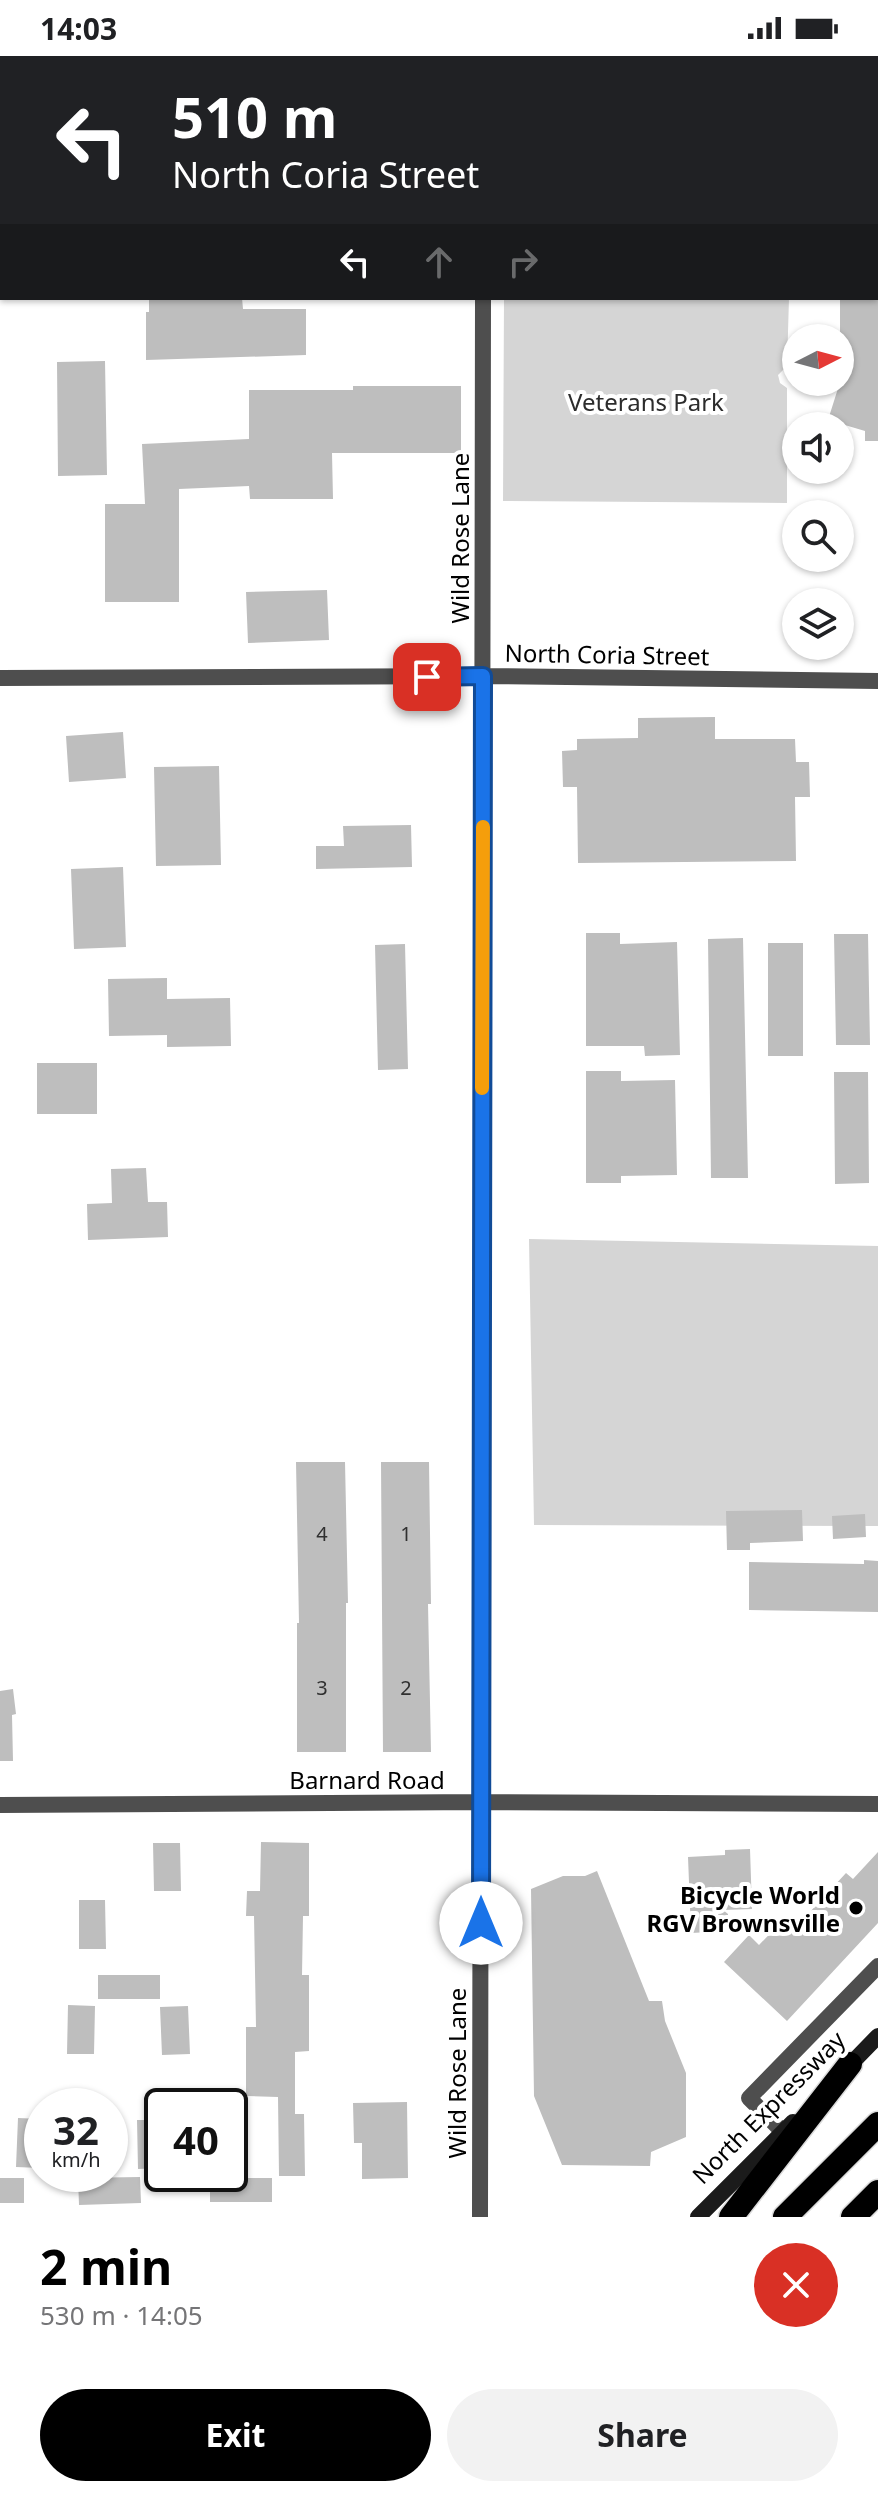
<!DOCTYPE html>
<html lang="en">
<head>
<meta charset="utf-8">
<style>
  :root { --surface:#fff; --page:#f2f2f2; --text:#202124; --muted:#757577; --accent:#000 }
  body { margin:0; font-family:"Noto Sans",sans-serif; background:var(--page); color:var(--text); height:100vh; display:flex; flex-direction:column; font-size:30px; white-space:nowrap }
  * { box-sizing:border-box; margin:0 }
  p { font-size:26px; color:var(--muted) }
  .icon { flex:none; width:44px; height:44px; fill:none; stroke:currentColor; stroke-width:2; stroke-linecap:round; stroke-linejoin:round }
  .map { position:relative; height:2161px; overflow:hidden }
  .details { display:flex; flex-direction:column; background:var(--surface); flex:1 }
  .details>* { flex:none }
  .top-card { position:absolute; left:0px; top:0px; width:878px; height:244px; box-shadow:0 2px 6px #0004; background:#202124; color:#fff; overflow:hidden }
  .needle { width:52px; rotate:84deg }
  .fabs { position:absolute; left:782px; top:268px; display:grid; gap:16px }
  .fabs a { display:grid; place-items:center; width:72px; height:72px; border-radius:50%; background:var(--surface); box-shadow:0 2px 6px #0004; font-size:40px }
  .speed { position:absolute; left:24px; top:2032px; display:flex; gap:16px; font-size:40px; font-weight:700; text-align:center }
  .speed>* { display:grid; place-content:center; width:104px; height:104px; border-radius:50%; background:var(--surface); box-shadow:0 2px 6px #0004; line-height:1 }
  .speed small { font-size:20px; font-weight:400 }
  .speed .limit { border:4px solid #111; border-radius:12px; background:#fff; color:#111 }
  .pin { position:absolute; display:grid; place-items:center; width:68px; height:68px; color:#fff; margin:-34px; border-radius:16px; box-shadow:0 4px 12px #0006 }
  .me { position:absolute; width:88px; margin:-44px; rotate:0deg; stroke-linejoin:round; filter:drop-shadow(0 0 6px #0008) }
  .turn { display:flex; align-items:center; gap:28px; height:168px; padding:0 40px; font-size:36px }
  .turn .icon { width:104px; height:104px; stroke-width:2.5 }
  .turn b { display:block; font-size:56px; line-height:68px }
  .lanes { display:flex; align-items:center; height:76px; padding:0 40px; background:#0003; justify-content:center; gap:40px; direction:ltr }
  .lanes .off { opacity:.35 }
  .round { display:grid; place-items:center; flex:none; width:84px; height:84px; border-radius:42px; background:var(--page) }
  .head { display:flex; align-items:center; justify-content:space-between; height:136px; padding:0 40px }
  h1 { font-size:48px; font-weight:700; line-height:60px; color:var(--accent) }
  .action { display:flex; gap:16px; margin-top:auto; padding:16px 40px }
  .action a { flex:1; height:92px; border-radius:48px; background:var(--accent); color:#fff; font-size:32px; font-weight:700; line-height:92px; text-align:center }
  .action a+a { background:var(--page); color:var(--text) }
  .status { display:flex; justify-content:space-between; align-items:center; height:56px; padding:0 40px; background:var(--surface); direction:ltr }
  .status svg { height:22px; fill:currentColor }
  .map>svg:first-child { display:block }
  .green { fill:#d5d5d5 }
  .building { fill:#bebebe }
  .lines { fill:none; stroke-linecap:round; stroke-linejoin:round }
  .primary-casing { stroke:#dbdbdb; stroke-width:23 }
  .motorway-casing { stroke:#dbdbdb; stroke-width:27 }
  .minor { stroke:#4e4e4e; stroke-width:16 }
  .tertiary { stroke:#4e4e4e; stroke-width:16 }
  .secondary { stroke:#1b1b1b; stroke-width:16 }
  .primary { stroke:#000; stroke-width:20 }
  .motorway { stroke:#000; stroke-width:24 }
  .route-casing { stroke:#114b97; stroke-width:20 }
  .route { stroke:#1a73e8; stroke-width:14 }
  .slow { stroke:#f59e0b; stroke-width:14 }
  .poi-dot { fill:#000; stroke:#fff; stroke-width:3 }
  .labels { text-anchor:middle; dominant-baseline:central; stroke-width:8; stroke-linejoin:round; paint-order:stroke }
  .number-label { font-size:20px; fill:#303030 }
  .park-label { font-size:24px; fill:#2c2c2c; stroke:#fff }
  .street-label { font-size:24px; fill:#000; stroke:#fff }
  .poi-label { font-size:24px; font-weight:bold; fill:#000; stroke:#fff; text-anchor:end }
</style>
</head>
<body>
<div class="status"><b>14:03</b><svg viewBox="0 0 49 12"><path d="M0 12V9h3v3zM5 12V6h3v6zM10 12V3h3v9zM15 12V0h3v12zM26 1h20v11H26zM47 4h2v5h-2z"/></svg></div>
<div class="map">
<svg width="878" height="2161" viewBox="0 0 878 2161">
  <rect width="100%" height="100%" fill="#fff"/>
  <path class="green" d="M 674,0 L 878,0 L 878,24 L 876,2 Z
    M 504,242 L 789,242 L 787,310 L 778,319 L 780,327 L 787,332 L 787,447 L 503,445 Z
    M 529,1183 L 878,1190 L 878,1470 L 534,1469 Z"/>
  <path class="building" d="M 149,242 L 242,242 L 243,253 L 306,253 L 306,299 L 146,304 L 146,256 L 149,256 Z
    M 848,242 L 878,242 L 878,385 L 865,385 L 865,375 L 828,364 L 840,326 L 840,243 Z
    M 105,305 L 107,419 L 58,420 L 57,306 Z
    M 353,330 L 461,330 L 461,397 L 332,397 L 333,443 L 250,443 L 249,430 L 179,433 L 179,546 L 105,546 L 105,448 L 145,448 L 142,388 L 249,383 L 249,334 L 353,334 Z
    M 327,534 L 329,584 L 248,587 L 246,536 Z
    M 715,661 L 715,683 L 795,683 L 796,706 L 809,706 L 810,741 L 795,741 L 796,805 L 578,807 L 577,731 L 563,731 L 562,695 L 577,694 L 577,683 L 638,682 L 638,662 Z
    M 123,676 L 126,722 L 69,726 L 66,680 Z
    M 219,710 L 221,809 L 156,810 L 154,711 Z
    M 411,769 L 412,811 L 316,813 L 316,790 L 344,790 L 343,770 Z
    M 123,811 L 126,891 L 74,893 L 71,813 Z
    M 586,877 L 620,877 L 620,888 L 677,886 L 680,999 L 645,1000 L 644,990 L 586,990 Z
    M 834,878 L 868,878 L 870,989 L 836,989 Z
    M 743,882 L 748,1122 L 711,1122 L 708,883 Z
    M 768,887 L 803,887 L 803,1000 L 768,1000 Z
    M 405,888 L 408,1013 L 378,1014 L 375,889 Z
    M 167,922 L 167,943 L 230,942 L 231,990 L 167,991 L 167,979 L 109,980 L 108,923 Z
    M 37,1007 L 97,1007 L 97,1058 L 37,1058 Z
    M 586,1015 L 621,1015 L 621,1025 L 675,1024 L 677,1119 L 621,1120 L 621,1127 L 586,1127 Z
    M 834,1016 L 868,1016 L 869,1127 L 835,1128 Z
    M 146,1112 L 148,1146 L 167,1146 L 168,1181 L 88,1184 L 87,1148 L 112,1147 L 111,1113 Z
    M 296,1406 L 345,1406 L 348,1547 L 346,1547 L 346,1696 L 297,1696 L 297,1567 L 299,1567 Z
    M 381,1406 L 429,1406 L 431,1548 L 428,1548 L 431,1696 L 383,1696 Z
    M 802,1454 L 803,1485 L 750,1487 L 750,1494 L 727,1494 L 726,1455 Z
    M 865,1458 L 866,1481 L 833,1483 L 832,1460 Z
    M 864,1504 L 878,1505 L 878,1556 L 749,1554 L 749,1506 L 864,1508 Z
    M 13,1633 L 16,1658 L 12,1659 L 13,1705 L 0,1705 L 0,1635 Z
    M 261,1786 L 309,1787 L 309,1860 L 303,1860 L 302,1919 L 309,1919 L 309,1995 L 295,1996 L 295,2058 L 304,2058 L 305,2120 L 279,2120 L 278,2041 L 246,2040 L 246,1971 L 256,1971 L 254,1860 L 246,1860 L 247,1835 L 260,1835 Z
    M 153,1787 L 180,1787 L 181,1835 L 154,1835 Z
    M 750,1793 L 752,1853 L 723,1854 L 728,1858 L 728,1875 L 691,1877 L 688,1801 L 725,1799 L 725,1794 Z
    M 878,1796 L 878,1867 L 787,1965 L 724,1906 L 749,1879 L 759,1889 L 786,1861 L 796,1871 L 846,1817 L 853,1823 Z
    M 597,1815 L 649,1945 L 662,1945 L 665,1965 L 686,2017 L 686,2081 L 651,2096 L 650,2110 L 562,2109 L 534,2040 L 531,1833 L 563,1820 L 585,1820 Z
    M 79,1844 L 105,1844 L 106,1893 L 79,1893 Z
    M 98,1919 L 160,1919 L 160,1943 L 98,1943 Z
    M 68,1949 L 95,1950 L 94,1998 L 67,1998 Z
    M 188,1950 L 190,1998 L 162,1999 L 160,1951 Z
    M 407,2046 L 408,2122 L 362,2123 L 362,2087 L 354,2087 L 353,2047 Z
    M 18,2062 L 42,2063 L 41,2112 L 16,2111 Z
    M 137,2064 L 162,2064 L 162,2112 L 138,2113 Z
    M 140,2121 L 141,2147 L 79,2149 L 78,2122 Z
    M 0,2122 L 24,2122 L 24,2147 L 0,2147 Z
    M 210,2122 L 272,2122 L 272,2146 L 210,2146 Z"/>
  <g class="lines">
    <g class="primary-casing">
      <path id="primary" d="M 0,57 L 2,57
        M 876,58 L 878,58"/>
    </g>
    <g class="motorway-casing">
      <path id="motorway" d="M 731,2161 L 850,2008
        M 785,2161 L 878,2068
        M 853,2161 L 878,2136"/>
    </g>
    <path class="minor" d="M 783,2076 L 749,2042 L 878,1910"/>
    <path class="tertiary" d="M 482,2 L 482,0
      M 0,622 L 483,620 L 878,625
      M 0,1749 L 481,1746 L 878,1748
      M 480,2161 L 483,242"/>
    <path class="secondary" d="M 843,2016 L 878,1980
      M 698,2161 L 793,2066"/>
    <use href="#primary" class="primary"/>
    <use href="#motorway" class="motorway"/>
  </g>
  <g class="lines">
    <g class="route-casing">
      <path id="route" d="M 427,621 L 483,620 L 481,1867"/>
    </g>
    <use href="#route" class="route"/>
    <path class="slow" d="M 482,1032 L 483,771"/>
  </g>
  <circle class="poi-dot" cx="856" cy="1852" r="8"/>
  <g class="labels">
    <g class="number-label">
      <text x="322" y="1477">4</text>
      <text x="406" y="1477">1</text>
      <text x="322" y="1631">3</text>
      <text x="406" y="1631">2</text>
    </g>
    <g class="park-label">
      <text x="646" y="345">Veterans Park</text>
    </g>
    <g class="street-label">
      <text transform="translate(459 482) rotate(-90)">Wild Rose Lane</text>
      <text transform="translate(607 598) rotate(1)">North Coria Street</text>
      <text x="367" y="1723">Barnard Road</text>
      <text transform="translate(456 2017) rotate(-90)">Wild Rose Lane</text>
      <text transform="translate(768 2051) rotate(-45)">North Expressway</text>
    </g>
    <g class="poi-label">
      <text x="840" y="1838">Bicycle World<tspan x="840" dy="28">RGV Brownsville</tspan></text>
    </g>
  </g>
</svg>
<div class="fabs">
<a><svg class="needle" viewBox="-14 -14 28 28"><path d="M0-13l5 13h-10z" fill="#e53935"/><path d="M0 13l5-13h-10z" fill="#757577"/></svg></a>
<a><svg class="icon" aria-label="sound" viewBox="0 0 24 24"><path d="M4 9h4l5-4v14l-5-4H4zM17 9q2 3 0 6"/></svg></a>
<a><svg class="icon" aria-label="search" viewBox="0 0 24 24"><circle cx="10" cy="10" r="6"/><path d="M15 15l6 6"/></svg></a>
<a><svg class="icon" aria-label="layers" viewBox="0 0 24 24"><path d="M12 4l9 5-9 5-9-5zM3 14l9 5 9-5"/></svg></a>
</div>
<div class="speed"><div>32<small>km/h</small></div><div class="limit">40</div></div>
<div class="pin" style="left:427px;top:621px;background:#d93025"><svg class="icon" aria-label="arrive" viewBox="0 0 24 24"><path d="M6 21V4h12l-3 4 3 4H6"/></svg></div>
<svg class="me" style="left:481px;top:1867px" viewBox="-20 -20 40 40"><circle r="19" fill="#fff"/><path d="M0-13L10 11 0 6-10 11z" fill="#1a73e8"/></svg>
<div class="top-card">
<div class="turn"><svg class="icon" aria-label="left" viewBox="0 0 24 24"><path d="M17 20v-9H6M10 6l-5 5 5 5"/></svg><div><b>510 m</b>North Coria Street</div></div>
<div class="lanes"><svg class="icon" aria-label="left" viewBox="0 0 24 24"><path d="M17 20v-9H6M10 6l-5 5 5 5"/></svg><svg class="icon off" aria-label="ahead" viewBox="0 0 24 24"><path d="M12 20V5M6 11l6-6 6 6"/></svg><svg class="icon off" aria-label="right" viewBox="0 0 24 24"><path d="M7 20v-9h11M14 6l5 5-5 5"/></svg></div>
</div>
</div>
<section class="details">
<div class="head"><div><h1>2 min</h1><p>530 m · 14:05</p></div><a class="round" style="background:#d93025;color:#fff"><svg class="icon" aria-label="close" viewBox="0 0 24 24"><path d="M6 6l12 12M18 6L6 18"/></svg></a></div>
<div class="action"><a>Exit</a><a>Share</a></div>
</section>
</body>
</html>
